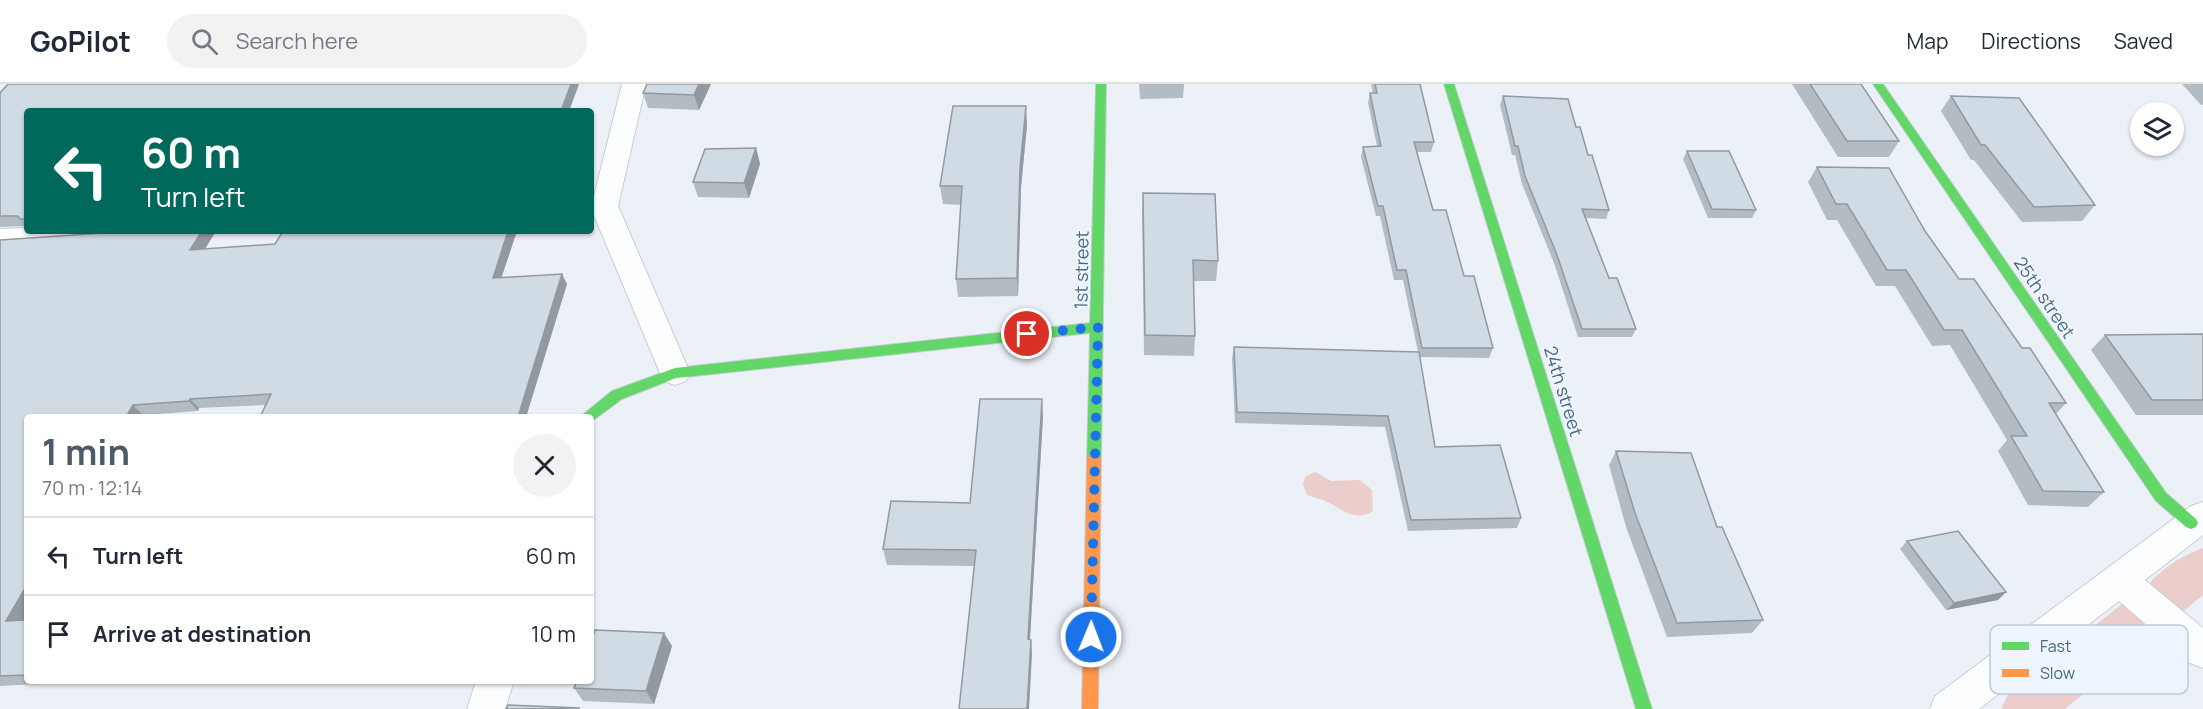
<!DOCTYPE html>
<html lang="en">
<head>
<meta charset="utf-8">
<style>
  :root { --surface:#fff; --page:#f2f2f3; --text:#1f2937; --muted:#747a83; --line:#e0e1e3; --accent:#4b5b69 }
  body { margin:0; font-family:Manrope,sans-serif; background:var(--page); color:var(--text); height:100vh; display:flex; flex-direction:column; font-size:22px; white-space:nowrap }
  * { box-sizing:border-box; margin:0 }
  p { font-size:20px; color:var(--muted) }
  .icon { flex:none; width:33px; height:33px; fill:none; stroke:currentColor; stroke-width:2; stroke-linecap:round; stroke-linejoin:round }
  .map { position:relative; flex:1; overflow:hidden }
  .panel { position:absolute; left:24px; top:330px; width:570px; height:270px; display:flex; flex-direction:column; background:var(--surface); border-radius:6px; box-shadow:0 2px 4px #0004 }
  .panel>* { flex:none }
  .guide { position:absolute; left:24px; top:24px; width:570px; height:126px; border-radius:6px; box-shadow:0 2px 4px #0004; background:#00695c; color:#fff; overflow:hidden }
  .buttons { position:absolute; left:2130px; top:18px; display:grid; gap:12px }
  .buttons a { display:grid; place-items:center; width:54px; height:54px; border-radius:50%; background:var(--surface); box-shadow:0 2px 4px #0004; font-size:30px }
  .pin { position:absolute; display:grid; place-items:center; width:51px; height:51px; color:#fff; margin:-26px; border:3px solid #fff; border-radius:50%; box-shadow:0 2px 6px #0007 }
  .me { position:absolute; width:66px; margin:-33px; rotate:1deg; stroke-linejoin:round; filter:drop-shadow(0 0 4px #0008) }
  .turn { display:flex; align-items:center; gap:21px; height:126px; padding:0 18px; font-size:27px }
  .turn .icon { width:78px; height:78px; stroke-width:2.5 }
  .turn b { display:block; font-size:42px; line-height:51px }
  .round { display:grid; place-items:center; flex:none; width:63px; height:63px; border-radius:32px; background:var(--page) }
  .summary { display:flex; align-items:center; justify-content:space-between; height:102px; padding:0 18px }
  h1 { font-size:36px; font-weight:700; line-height:45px; color:var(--accent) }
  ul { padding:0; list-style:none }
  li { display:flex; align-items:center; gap:18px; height:78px; padding:0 18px; border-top:2px solid var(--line) }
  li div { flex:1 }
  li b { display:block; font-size:22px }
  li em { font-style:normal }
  header { display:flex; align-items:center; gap:36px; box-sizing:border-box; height:84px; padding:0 30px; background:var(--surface); border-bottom:2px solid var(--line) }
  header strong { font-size:28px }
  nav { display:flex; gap:33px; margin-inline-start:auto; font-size:21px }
  .search { width:420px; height:54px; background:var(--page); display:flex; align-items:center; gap:15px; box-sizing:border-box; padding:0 21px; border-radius:33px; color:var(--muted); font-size:22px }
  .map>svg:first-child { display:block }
  .water { fill:#ebcdcb }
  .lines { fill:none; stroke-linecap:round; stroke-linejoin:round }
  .canal { fill:#ebcdcb; fill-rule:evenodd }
  .street-casing { stroke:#c6ced4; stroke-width:2 }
  .fast-casing { stroke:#c5cfd5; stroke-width:2 }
  .slow-casing { stroke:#c5cfd5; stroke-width:2 }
  .street { fill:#fcfdfe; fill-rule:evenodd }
  .fast { fill:#63d668; fill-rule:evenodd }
  .slow { fill:#ff974d; fill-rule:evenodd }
  .wall { fill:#b3bcc3 }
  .shaded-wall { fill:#92999f }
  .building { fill:#d0dbe3; stroke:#92999f; stroke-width:1.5 }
  .route { stroke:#1a73e8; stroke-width:10; stroke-dasharray:0 18 }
  .labels { text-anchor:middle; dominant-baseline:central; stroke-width:5; stroke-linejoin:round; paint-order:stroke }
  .street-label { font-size:18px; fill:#486a7b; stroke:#eef5ff }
  .key { fill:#eef5ff; stroke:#bccbd7; stroke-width:1.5 }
  .key-label { font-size:16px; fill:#486a7b }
</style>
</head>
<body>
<header>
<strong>GoPilot</strong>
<div class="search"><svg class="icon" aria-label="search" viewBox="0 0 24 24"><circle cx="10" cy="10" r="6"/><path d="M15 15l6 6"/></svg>Search here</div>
<nav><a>Map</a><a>Directions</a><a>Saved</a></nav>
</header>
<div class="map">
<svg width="2203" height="625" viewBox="0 0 2203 625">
  <rect width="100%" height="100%" fill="#ecf1f8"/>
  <path class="water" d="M 1315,388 L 1331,397 L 1360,396 L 1372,406 L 1373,427 C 1354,439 1342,424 1325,417 C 1319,414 1313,413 1307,411 L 1303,401 L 1305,393 Z"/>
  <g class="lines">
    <path class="canal" d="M 2203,464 L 2203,511 L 2180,530 L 2162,536 L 2155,551 L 2065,625 L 2001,625 L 2009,608 L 2121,521 L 2139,515 C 2151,491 2178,473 2203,464 Z"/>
    <g class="street-casing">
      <path id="street" d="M 622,0 L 646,0 L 618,122 L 690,289 L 686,297 L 675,301 L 664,297 L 660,289 L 591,124 Z
        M 27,144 L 27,147 L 157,147 L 153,154 L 143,156 L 0,165 L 0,145 Z
        M 2203,418 L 2203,451 L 2145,496 L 2203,544 L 2203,584 L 2190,579 L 2119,517 L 1979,625 L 1930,625 L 1935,612 L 2191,422 Z
        M 476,597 L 514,597 L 505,625 L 467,625 Z"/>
    </g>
    <g class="fast-casing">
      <path id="fast" d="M 1096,0 L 1106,0 L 1101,375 L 1099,379 L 1089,379 L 1087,375 L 1090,249 L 676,294 L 622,315 L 592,337 L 591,333 L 580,333 L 612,307 L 675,284 L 1090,239 Z
        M 1444,0 L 1454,0 L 1652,625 L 1636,625 Z
        M 1873,0 L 1883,0 L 2166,409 L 2196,435 L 2198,439 L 2196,443 L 2191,445 L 2186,443 L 2156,417 Z"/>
    </g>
    <g class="slow-casing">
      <path id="slow" d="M 1094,369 L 1099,371 L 1101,375 L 1098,625 L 1082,625 L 1087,375 L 1089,371 Z"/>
    </g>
    <use href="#street" class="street"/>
    <use href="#fast" class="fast"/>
    <use href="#slow" class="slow"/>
  </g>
  <path class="wall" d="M 579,0 L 569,27 L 27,27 L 27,142 L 0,143 L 0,9 Z
    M 647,0 L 711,0 L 699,26 L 648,24 L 643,9 Z
    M 1139,0 L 1184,0 L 1183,14 L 1140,15 Z
    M 1371,0 L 1420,0 L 1434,58 L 1431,68 L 1417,68 L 1433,126 L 1464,192 L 1493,264 L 1489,274 L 1420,273 L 1435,363 L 1521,434 L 1517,444 L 1408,447 L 1385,343 L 1235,339 L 1232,274 L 1234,263 L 1418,268 L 1403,196 L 1394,196 L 1380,132 L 1376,132 L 1361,73 L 1363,63 L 1377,62 L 1368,19 L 1370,9 L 1373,9 Z
    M 1792,0 L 1861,0 L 1899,57 L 1889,73 L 1838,73 Z
    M 2182,0 L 2203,0 L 2203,21 L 2201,21 Z
    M 1503,12 L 1576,43 L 1588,71 L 1609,126 L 1606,135 L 1585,134 L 1609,194 L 1636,245 L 1632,253 L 1578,253 L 1554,179 L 1522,100 L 1515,71 L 1512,71 L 1500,21 Z
    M 1951,12 L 2095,121 L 2082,137 L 2022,138 L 1974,76 L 1971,76 L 1941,27 Z
    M 1027,41 L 1021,103 L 1018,212 L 958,213 L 956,195 L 961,121 L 943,120 L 940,102 Z
    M 756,64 L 760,80 L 749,114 L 698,113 L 693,98 Z
    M 1687,67 L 1756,126 L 1752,134 L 1708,134 L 1683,75 Z
    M 1817,83 L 1925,147 L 1959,195 L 2022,264 L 2066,319 L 2056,330 L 2104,408 L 2088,423 L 2028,421 L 1998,367 L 2007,356 L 1950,261 L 1932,262 L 1895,202 L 1876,202 L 1837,136 L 1827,136 L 1808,98 Z
    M 1143,109 L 1218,177 L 1216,197 L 1193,197 L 1195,252 L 1194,272 L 1144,271 L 1142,129 Z
    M 132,147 L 216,147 L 205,165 L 275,160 L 283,147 L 517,147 L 501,194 L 567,200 L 526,333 L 260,333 L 266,321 L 199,324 L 198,327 L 143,331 L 141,333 L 27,333 L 23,536 L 27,536 L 27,597 L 97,597 L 0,602 L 0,156 Z
    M 2203,250 L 2203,331 L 2136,331 L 2091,266 L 2105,251 Z
    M 1043,332 L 1030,556 L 1032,570 L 974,482 L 887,481 L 883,465 L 970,419 Z
    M 1616,367 L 1717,443 L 1763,536 L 1752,549 L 1667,553 L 1626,443 L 1609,381 Z
    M 1907,457 L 2006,508 L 1998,516 L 1946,526 L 1900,465 Z
    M 672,562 L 654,620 L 583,617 L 574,604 Z"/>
  <path class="shaded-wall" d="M 571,0 L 579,0 L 569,27 L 561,27 Z
    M 699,0 L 711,0 L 699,26 L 694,11 Z
    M 1026,22 L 1027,41 L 1021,103 L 1018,212 L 1017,194 L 1020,84 Z
    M 756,64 L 760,80 L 749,114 L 744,99 Z
    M 202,147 L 216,147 L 198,176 L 190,166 Z
    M 508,147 L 517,147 L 498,204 L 493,194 Z
    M 562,190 L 567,200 L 526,333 L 518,333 Z
    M 190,315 L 199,324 L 198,327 L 189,317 Z
    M 1042,315 L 1043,332 L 1029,570 L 1028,555 Z
    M 133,321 L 143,331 L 141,333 L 126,333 Z
    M 27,501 L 27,530 L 18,546 L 6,537 Z
    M 2006,508 L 1998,516 L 1946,526 L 1954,519 Z
    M 664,549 L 672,562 L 654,620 L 646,607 Z
    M 1031,556 L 1032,570 L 1029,625 L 1027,625 Z"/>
  <path class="building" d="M 8,0 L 571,0 L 561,27 L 27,27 L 27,135 L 20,135 L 18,132 L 0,132 L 0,9 Z
    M 647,0 L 699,0 L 694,11 L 643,9 Z
    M 1375,0 L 1420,0 L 1434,58 L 1414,58 L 1433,126 L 1446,126 L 1464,192 L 1474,192 L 1493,264 L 1422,264 L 1406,186 L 1397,186 L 1383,122 L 1378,122 L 1363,63 L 1381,62 L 1370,9 L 1377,9 Z
    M 1810,0 L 1861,0 L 1899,57 L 1847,57 Z
    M 1503,12 L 1568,15 L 1576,43 L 1580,43 L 1588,71 L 1592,71 L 1609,126 L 1582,125 L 1609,194 L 1617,194 L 1636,245 L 1582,245 L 1557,171 L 1525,92 L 1518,62 L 1515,62 Z
    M 1951,12 L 2019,14 L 2095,121 L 2034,123 L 1985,61 L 1981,61 Z
    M 953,22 L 1026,22 L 1020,84 L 1017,194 L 956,195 L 962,102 L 940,102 Z
    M 756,64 L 744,99 L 693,98 L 705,65 Z
    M 1687,67 L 1729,67 L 1756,126 L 1712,125 Z
    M 1817,83 L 1889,84 L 1925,147 L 1959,195 L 1974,195 L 2022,264 L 2030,264 L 2066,319 L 2049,319 L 2104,408 L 2043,407 L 2011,352 L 2027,352 L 1962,246 L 1944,246 L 1906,186 L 1887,186 L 1847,120 L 1836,120 Z
    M 1143,109 L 1215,110 L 1218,177 L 1193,176 L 1195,252 L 1145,251 Z
    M 132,147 L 202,147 L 190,166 L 275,160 L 283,147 L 508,147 L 493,194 L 562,190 L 518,333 L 260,333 L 271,310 L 190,315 L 189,317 L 133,321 L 126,333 L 27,333 L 27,501 L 6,537 L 27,536 L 27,591 L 0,592 L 0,156 Z
    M 2203,250 L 2203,316 L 2152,316 L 2105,251 Z
    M 1234,263 L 1419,268 L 1435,363 L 1500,361 L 1521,434 L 1411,436 L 1388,332 L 1237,328 Z
    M 980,315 L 1042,315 L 1028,555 L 1031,556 L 1027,625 L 959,625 L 976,466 L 883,465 L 891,417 L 970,419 Z
    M 1616,367 L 1691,369 L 1717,443 L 1722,443 L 1763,536 L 1677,539 L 1635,429 Z
    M 1958,447 L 2006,508 L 1954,519 L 1907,457 Z
    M 595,546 L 664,549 L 646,607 L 574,604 L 577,597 L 591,597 L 591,558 Z
    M 508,621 L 580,624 L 506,625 Z"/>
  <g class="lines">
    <path class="route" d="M 1027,250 L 1098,243 L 1091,553"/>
  </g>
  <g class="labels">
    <g class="street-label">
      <text transform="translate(1081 186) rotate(-89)">1st street</text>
      <text transform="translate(2045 213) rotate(56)">25th street</text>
      <text transform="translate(1564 307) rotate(73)">24th street</text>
    </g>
  </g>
  <rect x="1990" y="541" width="198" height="69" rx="9" class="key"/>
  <rect x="2002" y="558" width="27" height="8" fill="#63d668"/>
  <rect x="2002" y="585" width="27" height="8" fill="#ff974d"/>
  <g class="key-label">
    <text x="2040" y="568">Fast</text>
    <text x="2040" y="595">Slow</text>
  </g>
</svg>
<div class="buttons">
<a><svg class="icon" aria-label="layers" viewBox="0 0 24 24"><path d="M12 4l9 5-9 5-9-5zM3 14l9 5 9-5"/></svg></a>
</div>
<div class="pin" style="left:1027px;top:250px;background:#d93025"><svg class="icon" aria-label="arrive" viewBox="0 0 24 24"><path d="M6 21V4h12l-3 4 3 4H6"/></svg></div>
<svg class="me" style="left:1091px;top:553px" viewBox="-20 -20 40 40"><circle r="17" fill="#1a73e8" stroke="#fff" stroke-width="3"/><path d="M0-11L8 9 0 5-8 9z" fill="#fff"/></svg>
<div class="guide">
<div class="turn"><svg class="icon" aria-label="left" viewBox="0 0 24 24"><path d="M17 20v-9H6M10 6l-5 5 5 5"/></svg><div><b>60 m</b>Turn left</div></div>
</div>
<section class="panel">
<div class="summary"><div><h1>1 min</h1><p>70 m · 12:14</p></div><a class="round"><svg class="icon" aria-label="close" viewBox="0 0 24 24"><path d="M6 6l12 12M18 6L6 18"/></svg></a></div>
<ul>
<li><svg class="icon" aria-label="left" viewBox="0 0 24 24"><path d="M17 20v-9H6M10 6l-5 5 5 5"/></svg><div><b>Turn left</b></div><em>60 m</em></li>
<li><svg class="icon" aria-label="arrive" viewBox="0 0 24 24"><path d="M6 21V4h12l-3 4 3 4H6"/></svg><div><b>Arrive at destination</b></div><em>10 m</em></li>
</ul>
</section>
</div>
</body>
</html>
